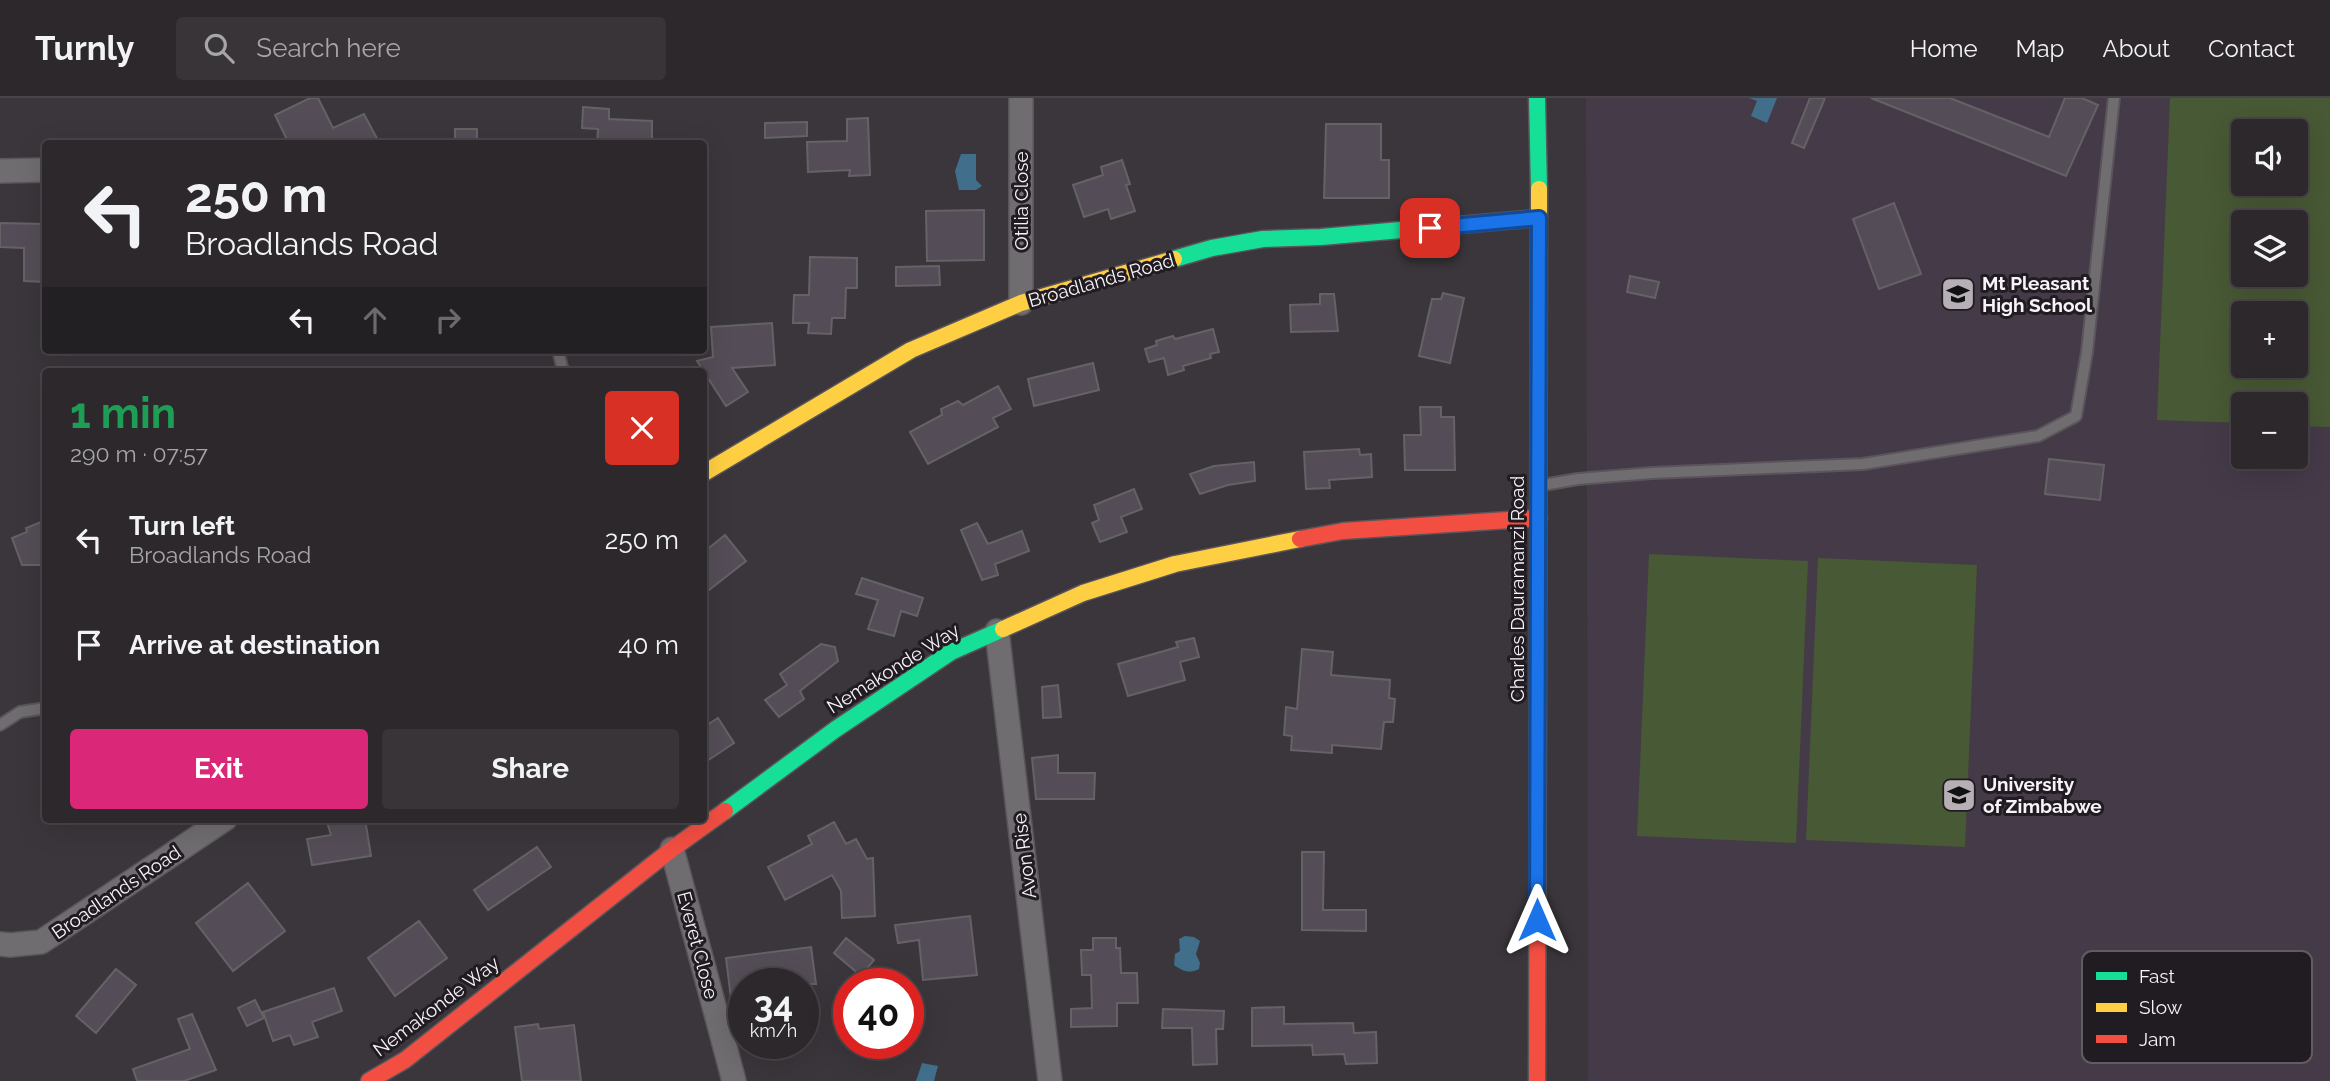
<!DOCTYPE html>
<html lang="en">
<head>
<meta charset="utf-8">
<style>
  :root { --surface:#2c282c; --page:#383438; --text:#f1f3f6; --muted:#a6a6a9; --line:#484448; --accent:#db2777 }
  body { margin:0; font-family:Raleway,sans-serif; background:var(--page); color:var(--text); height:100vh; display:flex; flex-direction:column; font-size:26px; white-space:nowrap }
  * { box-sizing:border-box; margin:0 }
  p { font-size:23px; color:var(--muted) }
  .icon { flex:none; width:38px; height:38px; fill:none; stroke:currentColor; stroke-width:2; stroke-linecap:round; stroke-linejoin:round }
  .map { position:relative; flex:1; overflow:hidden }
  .sheet { position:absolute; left:42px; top:270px; width:665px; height:455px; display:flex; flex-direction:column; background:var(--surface); border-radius:7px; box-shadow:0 7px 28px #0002,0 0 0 2px var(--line) }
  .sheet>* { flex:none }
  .top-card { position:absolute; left:42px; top:42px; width:665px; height:214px; border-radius:7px; box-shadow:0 7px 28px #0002,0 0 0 2px var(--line); background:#2c282c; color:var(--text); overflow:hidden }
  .tools { position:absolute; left:2231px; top:21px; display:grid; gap:14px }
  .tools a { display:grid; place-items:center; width:77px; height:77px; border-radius:7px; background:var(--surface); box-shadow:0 7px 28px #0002,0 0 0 2px var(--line); font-size:35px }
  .speed { position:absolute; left:728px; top:870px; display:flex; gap:14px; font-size:35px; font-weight:700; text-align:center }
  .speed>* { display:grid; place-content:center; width:91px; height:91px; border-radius:50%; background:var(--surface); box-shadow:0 7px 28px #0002,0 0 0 2px var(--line); line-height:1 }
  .speed small { font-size:18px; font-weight:400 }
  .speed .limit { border:10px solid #d22; background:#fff; color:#111 }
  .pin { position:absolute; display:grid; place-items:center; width:60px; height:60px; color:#fff; margin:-30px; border-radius:14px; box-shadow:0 4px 10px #0006 }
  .me { position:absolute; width:77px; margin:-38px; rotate:0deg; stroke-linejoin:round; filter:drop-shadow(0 0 5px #0008) }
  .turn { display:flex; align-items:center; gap:24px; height:147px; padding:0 28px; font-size:32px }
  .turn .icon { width:91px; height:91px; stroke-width:2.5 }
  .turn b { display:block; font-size:49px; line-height:60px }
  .lanes { display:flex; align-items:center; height:66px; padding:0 28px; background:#0003; justify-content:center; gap:35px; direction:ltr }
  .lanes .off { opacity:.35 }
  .round { display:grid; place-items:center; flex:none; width:74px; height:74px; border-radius:7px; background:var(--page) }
  .head { display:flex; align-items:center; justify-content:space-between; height:119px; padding:0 28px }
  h1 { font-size:42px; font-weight:700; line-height:52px; color:#1e9e55 }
  .action { display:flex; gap:14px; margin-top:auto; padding:14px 28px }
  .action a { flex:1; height:80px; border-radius:7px; background:var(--accent); color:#fff; font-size:28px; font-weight:700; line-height:80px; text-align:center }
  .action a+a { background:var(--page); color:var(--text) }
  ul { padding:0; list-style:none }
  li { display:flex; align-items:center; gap:21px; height:105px; padding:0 28px }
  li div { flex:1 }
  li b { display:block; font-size:26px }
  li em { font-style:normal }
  header { display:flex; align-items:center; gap:42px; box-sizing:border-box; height:98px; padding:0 35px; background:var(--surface); border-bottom:2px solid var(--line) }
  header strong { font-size:33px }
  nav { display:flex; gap:38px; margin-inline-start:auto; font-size:24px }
  .search { width:490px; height:63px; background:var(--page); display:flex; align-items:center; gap:18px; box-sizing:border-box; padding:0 24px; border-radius:7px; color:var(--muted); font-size:26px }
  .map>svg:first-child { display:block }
  .built { fill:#453a48; fill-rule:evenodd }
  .green { fill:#485935; fill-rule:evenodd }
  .water { fill:#416e8a }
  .building { fill:#544d57; stroke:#656266; stroke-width:2 }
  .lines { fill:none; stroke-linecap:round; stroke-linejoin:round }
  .lane-casing { stroke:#59555a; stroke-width:14 }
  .street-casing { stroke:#59555a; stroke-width:26 }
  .fast-casing { stroke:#59555a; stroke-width:19 }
  .slow-casing { stroke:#59555a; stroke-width:19 }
  .jam-casing { stroke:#59555a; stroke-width:19 }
  .lane { stroke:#706d71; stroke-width:10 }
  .street { stroke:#706d71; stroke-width:23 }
  .fast { stroke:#16e098; stroke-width:16 }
  .slow { stroke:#ffcf43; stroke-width:16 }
  .jam { stroke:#f24e42; stroke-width:16 }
  .route-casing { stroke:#114b97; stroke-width:18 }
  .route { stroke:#1a73e8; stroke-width:12 }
  .labels { text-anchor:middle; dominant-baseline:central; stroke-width:6; stroke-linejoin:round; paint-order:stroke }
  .street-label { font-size:19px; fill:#f8f2f9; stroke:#201c21 }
  .poi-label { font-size:19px; font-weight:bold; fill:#f8f2f9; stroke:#201c21; text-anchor:start }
  .key { fill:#201c21; stroke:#615c62; stroke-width:2 }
  .key-label { font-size:19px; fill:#f8f2f9 }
</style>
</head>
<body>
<header>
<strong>Turnly</strong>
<div class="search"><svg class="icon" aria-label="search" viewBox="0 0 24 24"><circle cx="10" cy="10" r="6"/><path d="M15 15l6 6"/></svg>Search here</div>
<nav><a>Home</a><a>Map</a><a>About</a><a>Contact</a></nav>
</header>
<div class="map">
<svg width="2330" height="983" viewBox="0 0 2330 983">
  <rect width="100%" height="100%" fill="#3a363b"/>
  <path class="built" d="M 1586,0 L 2330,0 L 2330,983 L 1588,983 ZM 2244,33 L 2296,33 L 2296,86 L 2244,86 ZM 2244,124 L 2296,124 L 2296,177 L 2244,177 ZM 2244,215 L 2296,215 L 2296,268 L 2244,268 ZM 2244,306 L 2296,306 L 2296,359 L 2244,359 Z"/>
  <path class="green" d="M 2170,0 L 2330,0 L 2330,329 L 2296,328 L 2296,306 L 2244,306 L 2243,325 L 2157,322 ZM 2244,33 L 2296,33 L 2296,86 L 2244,86 ZM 2244,124 L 2296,124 L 2296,177 L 2244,177 ZM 2244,215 L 2296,215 L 2296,268 L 2244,268 Z
    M 1649,456 L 1808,463 L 1796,745 L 1637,738 Z
    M 1818,460 L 1977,467 L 1965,749 L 1806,742 Z"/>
  <path class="water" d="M 1749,0 L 1777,0 L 1767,25 L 1751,18 L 1757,3 Z
    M 961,56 L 976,56 L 976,82 L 982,88 L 976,92 L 959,92 L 955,73 Z
    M 1185,838 L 1194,839 L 1200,843 L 1196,856 L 1200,865 L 1199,871 C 1188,876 1183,873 1174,867 L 1175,856 L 1180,853 L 1179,841 Z
    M 922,965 L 938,968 L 934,983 L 916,983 Z"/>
  <path class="building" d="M 310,0 L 318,0 L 333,30 L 364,16 L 380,46 L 289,46 L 275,17 Z
    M 1810,0 L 1825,0 L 1804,50 L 1792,45 Z
    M 1871,0 L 1950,0 L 2049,39 L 2065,0 L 2082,0 L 2098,7 L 2066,78 Z
    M 583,9 L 609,11 L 609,21 L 652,23 L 652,46 L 597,46 L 598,31 L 582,30 Z
    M 868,20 L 870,77 L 849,78 L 850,72 L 808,74 L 807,44 L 847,43 L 847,21 Z
    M 807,24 L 807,38 L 765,40 L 765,25 Z
    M 1326,26 L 1381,26 L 1381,62 L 1389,62 L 1389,100 L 1324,100 Z
    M 455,31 L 477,31 L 477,46 L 455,46 Z
    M 1122,62 L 1130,86 L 1126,87 L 1135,113 L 1111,121 L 1108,111 L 1084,119 L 1073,87 L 1103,77 L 1101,69 Z
    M 1894,105 L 1921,176 L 1879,191 L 1853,121 Z
    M 984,112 L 984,162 L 927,163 L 926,113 Z
    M 0,125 L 46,126 L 46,184 L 24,183 L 24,150 L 0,149 Z
    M 810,159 L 857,160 L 857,190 L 846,190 L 845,220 L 832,220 L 831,236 L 808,235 L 809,225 L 793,225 L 794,197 L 809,197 Z
    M 939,168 L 940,187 L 896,188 L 896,169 Z
    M 1630,178 L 1659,184 L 1655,200 L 1627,194 Z
    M 1443,195 L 1464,200 L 1450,265 L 1419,258 L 1432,201 L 1441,201 Z
    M 1320,196 L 1334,196 L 1338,233 L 1291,234 L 1290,207 L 1320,206 Z
    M 772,225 L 775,267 L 732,270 L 748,294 L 726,308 L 697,263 L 713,259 L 711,229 Z
    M 1213,231 L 1219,254 L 1210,256 L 1211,260 L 1183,268 L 1184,272 L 1168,277 L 1164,260 L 1149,264 L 1145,251 L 1157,247 L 1156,243 L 1173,238 L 1175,241 Z
    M 1093,265 L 1099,292 L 1034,308 L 1028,281 Z
    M 998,288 L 1011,311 L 993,320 L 998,329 L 928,366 L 910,334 L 942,317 L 941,311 L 958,303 L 963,307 Z
    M 1420,309 L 1441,309 L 1441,319 L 1454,319 L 1455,372 L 1405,372 L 1404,337 L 1421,337 Z
    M 1359,351 L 1360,357 L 1371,356 L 1372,379 L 1329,382 L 1330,390 L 1306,391 L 1304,354 Z
    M 2049,361 L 2104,367 L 2100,402 L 2045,396 Z
    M 1254,364 L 1255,383 L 1228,387 L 1200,396 L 1190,376 L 1214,368 Z
    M 1134,391 L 1142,411 L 1121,419 L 1127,434 L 1100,444 L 1092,425 L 1099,422 L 1094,407 Z
    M 46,422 L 46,467 L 22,467 L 12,440 L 27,434 L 26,430 Z
    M 977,425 L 988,446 L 1022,433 L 1029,453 L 995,466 L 998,477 L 982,482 L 961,432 Z
    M 725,437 L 746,463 L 704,496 L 704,454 Z
    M 862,480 L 923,500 L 917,518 L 901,513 L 894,538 L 868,531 L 878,502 L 856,496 Z
    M 1194,540 L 1199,559 L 1180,564 L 1185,582 L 1128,598 L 1118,566 L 1178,549 L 1176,544 Z
    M 821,546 L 835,549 L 838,563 L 800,593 L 804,601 L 779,619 L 765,602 L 787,587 L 780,576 Z
    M 1302,551 L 1333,554 L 1331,577 L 1390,582 L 1389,600 L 1395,601 L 1393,624 L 1384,624 L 1381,651 L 1332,647 L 1332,655 L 1291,652 L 1292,638 L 1284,637 L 1286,609 L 1297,611 Z
    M 1058,587 L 1061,619 L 1043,620 L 1042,589 Z
    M 718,620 L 734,645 L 704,665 L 704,629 Z
    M 1058,657 L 1058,675 L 1095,675 L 1094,701 L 1036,701 L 1032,660 Z
    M 326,721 L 365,721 L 371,758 L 312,767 L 307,741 L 331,737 Z
    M 834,724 L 846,746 L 856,741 L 867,761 L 873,760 L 875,818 L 842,820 L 841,793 L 832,777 L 785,802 L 768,769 L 812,746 L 808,738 Z
    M 537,749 L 551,769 L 488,812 L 474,792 Z
    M 1302,754 L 1324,754 L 1323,812 L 1366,812 L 1366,833 L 1302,832 Z
    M 248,785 L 285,833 L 233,873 L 196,825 Z
    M 970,818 L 977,877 L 923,882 L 919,842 L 898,845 L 895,827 Z
    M 419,823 L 447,860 L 395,898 L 368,860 Z
    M 846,840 L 874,862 L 861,878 L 834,855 Z
    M 1093,840 L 1116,840 L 1116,850 L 1120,850 L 1121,875 L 1137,875 L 1138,905 L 1117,905 L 1117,928 L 1071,929 L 1071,911 L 1092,910 L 1091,877 L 1082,877 L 1081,852 L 1093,852 Z
    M 811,849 L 816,886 L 744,886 L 744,924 L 734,925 L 726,860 Z
    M 116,871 L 136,887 L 96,935 L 76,918 Z
    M 334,890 L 342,913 L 312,924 L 318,939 L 294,947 L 290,937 L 273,943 L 263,914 Z
    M 255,902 L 264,920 L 247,928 L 238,910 Z
    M 1284,909 L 1284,926 L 1353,925 L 1354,935 L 1376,934 L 1377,965 L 1346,966 L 1344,956 L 1313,957 L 1312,947 L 1252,948 L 1252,910 Z
    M 1163,911 L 1224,913 L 1223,931 L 1216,931 L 1217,966 L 1193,967 L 1192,930 L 1162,930 Z
    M 192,916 L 216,972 L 184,983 L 137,983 L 133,971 L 190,951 L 178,921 Z
    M 538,926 L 539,931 L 574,927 L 581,983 L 522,983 L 515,929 Z"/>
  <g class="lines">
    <g class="lane-casing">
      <path id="lane" d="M 558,252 L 563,273
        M 1543,387 L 1578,381 L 1652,375 L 1863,366 L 2038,338 L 2076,318 L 2087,254 L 2114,0
        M 0,627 L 20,614 L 46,610"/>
    </g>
    <g class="street-casing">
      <path id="street" d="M 0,73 L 46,72
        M 1021,205 L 1021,0
        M 997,533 L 1050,983
        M 672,751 L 734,983
        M 0,846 L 10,847 L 41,844 L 225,721"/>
    </g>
    <g class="fast-casing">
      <path id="fast" d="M 1537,0 L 1539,91
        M 1174,161 L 1212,150 L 1263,141 L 1321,139 L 1539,120
        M 725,713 L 836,631 L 951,554 L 1003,531"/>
    </g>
    <g class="slow-casing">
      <path id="slow" d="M 704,375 L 911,252 L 1021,205 L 1174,161
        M 1003,531 L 1083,495 L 1175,466 L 1300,441
        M 1538,559 L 1539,91"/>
    </g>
    <g class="jam-casing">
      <path id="jam" d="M 1300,441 L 1343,433 L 1539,420
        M 369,983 L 405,962 L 672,751 L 725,713
        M 1537,983 L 1538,559"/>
    </g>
    <use href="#lane" class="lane"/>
    <use href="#street" class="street"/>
    <use href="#fast" class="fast"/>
    <use href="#slow" class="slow"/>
    <use href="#jam" class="jam"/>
  </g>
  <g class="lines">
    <g class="route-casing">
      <path id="route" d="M 1430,130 L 1539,120 L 1537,822"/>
    </g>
    <use href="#route" class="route"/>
  </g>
  <defs>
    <g id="school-square" transform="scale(1.75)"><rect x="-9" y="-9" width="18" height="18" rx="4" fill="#b6b0b6" stroke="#201c21"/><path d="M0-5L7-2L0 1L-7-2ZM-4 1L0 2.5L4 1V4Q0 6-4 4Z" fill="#111"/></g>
    <g id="university-square" transform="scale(1.75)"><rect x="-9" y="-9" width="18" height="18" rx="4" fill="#b6b0b6" stroke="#201c21"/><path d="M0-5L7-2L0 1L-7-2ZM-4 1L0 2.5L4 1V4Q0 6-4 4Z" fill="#111"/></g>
  </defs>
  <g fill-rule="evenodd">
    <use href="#school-square" x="1958" y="196"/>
    <use href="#university-square" x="1959" y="697"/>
  </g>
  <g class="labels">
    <g class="street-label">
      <text transform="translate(1021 103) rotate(-90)">Otilia Close</text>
      <text transform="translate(1101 182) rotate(-16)">Broadlands Road</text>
      <text transform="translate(1517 491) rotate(-90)">Charles Dauramanzi Road</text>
      <text transform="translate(893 570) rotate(-32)">Nemakonde Way</text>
      <text transform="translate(1024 758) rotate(-97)">Avon Rise</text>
      <text transform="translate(116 794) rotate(-34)">Broadlands Road</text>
      <text transform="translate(698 847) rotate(75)">Everet Close</text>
      <text transform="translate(436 908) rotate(-37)">Nemakonde Way</text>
    </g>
    <g class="poi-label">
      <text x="1982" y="185">Mt Pleasant<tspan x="1982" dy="22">High School</tspan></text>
      <text x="1983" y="686">University<tspan x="1983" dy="22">of Zimbabwe</tspan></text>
    </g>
  </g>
  <rect x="2082" y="853" width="230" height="112" rx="10" class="key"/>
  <rect x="2096" y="874" width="31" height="8" fill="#16e098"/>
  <rect x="2096" y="905" width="31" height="9" fill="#ffcf43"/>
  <rect x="2096" y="937" width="31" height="8" fill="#f24e42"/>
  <g class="key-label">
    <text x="2139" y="885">Fast</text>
    <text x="2139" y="916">Slow</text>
    <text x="2139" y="948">Jam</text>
  </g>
</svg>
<div class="tools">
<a><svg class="icon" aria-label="sound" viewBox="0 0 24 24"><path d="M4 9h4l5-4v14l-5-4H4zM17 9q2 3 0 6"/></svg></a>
<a><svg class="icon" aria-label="layers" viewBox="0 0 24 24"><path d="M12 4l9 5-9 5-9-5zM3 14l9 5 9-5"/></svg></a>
<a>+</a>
<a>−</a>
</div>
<div class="speed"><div>34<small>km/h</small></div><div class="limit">40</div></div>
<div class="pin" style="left:1430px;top:130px;background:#d93025"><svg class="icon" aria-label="arrive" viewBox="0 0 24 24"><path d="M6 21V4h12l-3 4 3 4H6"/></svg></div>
<svg class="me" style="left:1537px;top:822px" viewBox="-20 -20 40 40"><path d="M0-17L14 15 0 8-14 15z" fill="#1a73e8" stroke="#fff" stroke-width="4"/></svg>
<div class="top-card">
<div class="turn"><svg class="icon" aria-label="left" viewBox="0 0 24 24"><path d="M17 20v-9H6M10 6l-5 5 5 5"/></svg><div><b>250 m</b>Broadlands Road</div></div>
<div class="lanes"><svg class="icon" aria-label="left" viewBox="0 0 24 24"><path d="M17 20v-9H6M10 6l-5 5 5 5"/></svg><svg class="icon off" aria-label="ahead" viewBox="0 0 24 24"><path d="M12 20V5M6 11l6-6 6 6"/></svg><svg class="icon off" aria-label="right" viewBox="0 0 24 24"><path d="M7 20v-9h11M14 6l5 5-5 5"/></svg></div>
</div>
<section class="sheet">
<div class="head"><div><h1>1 min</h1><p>290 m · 07:57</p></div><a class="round" style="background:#d93025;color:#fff"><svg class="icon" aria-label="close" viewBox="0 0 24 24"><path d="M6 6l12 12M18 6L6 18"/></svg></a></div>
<ul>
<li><svg class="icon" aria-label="left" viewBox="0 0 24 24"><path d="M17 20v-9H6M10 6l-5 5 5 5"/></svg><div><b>Turn left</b><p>Broadlands Road</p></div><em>250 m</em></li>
<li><svg class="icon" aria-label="arrive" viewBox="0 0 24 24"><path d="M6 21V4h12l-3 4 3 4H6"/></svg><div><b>Arrive at destination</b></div><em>40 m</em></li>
</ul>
<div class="action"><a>Exit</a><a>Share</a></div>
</section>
</div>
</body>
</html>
